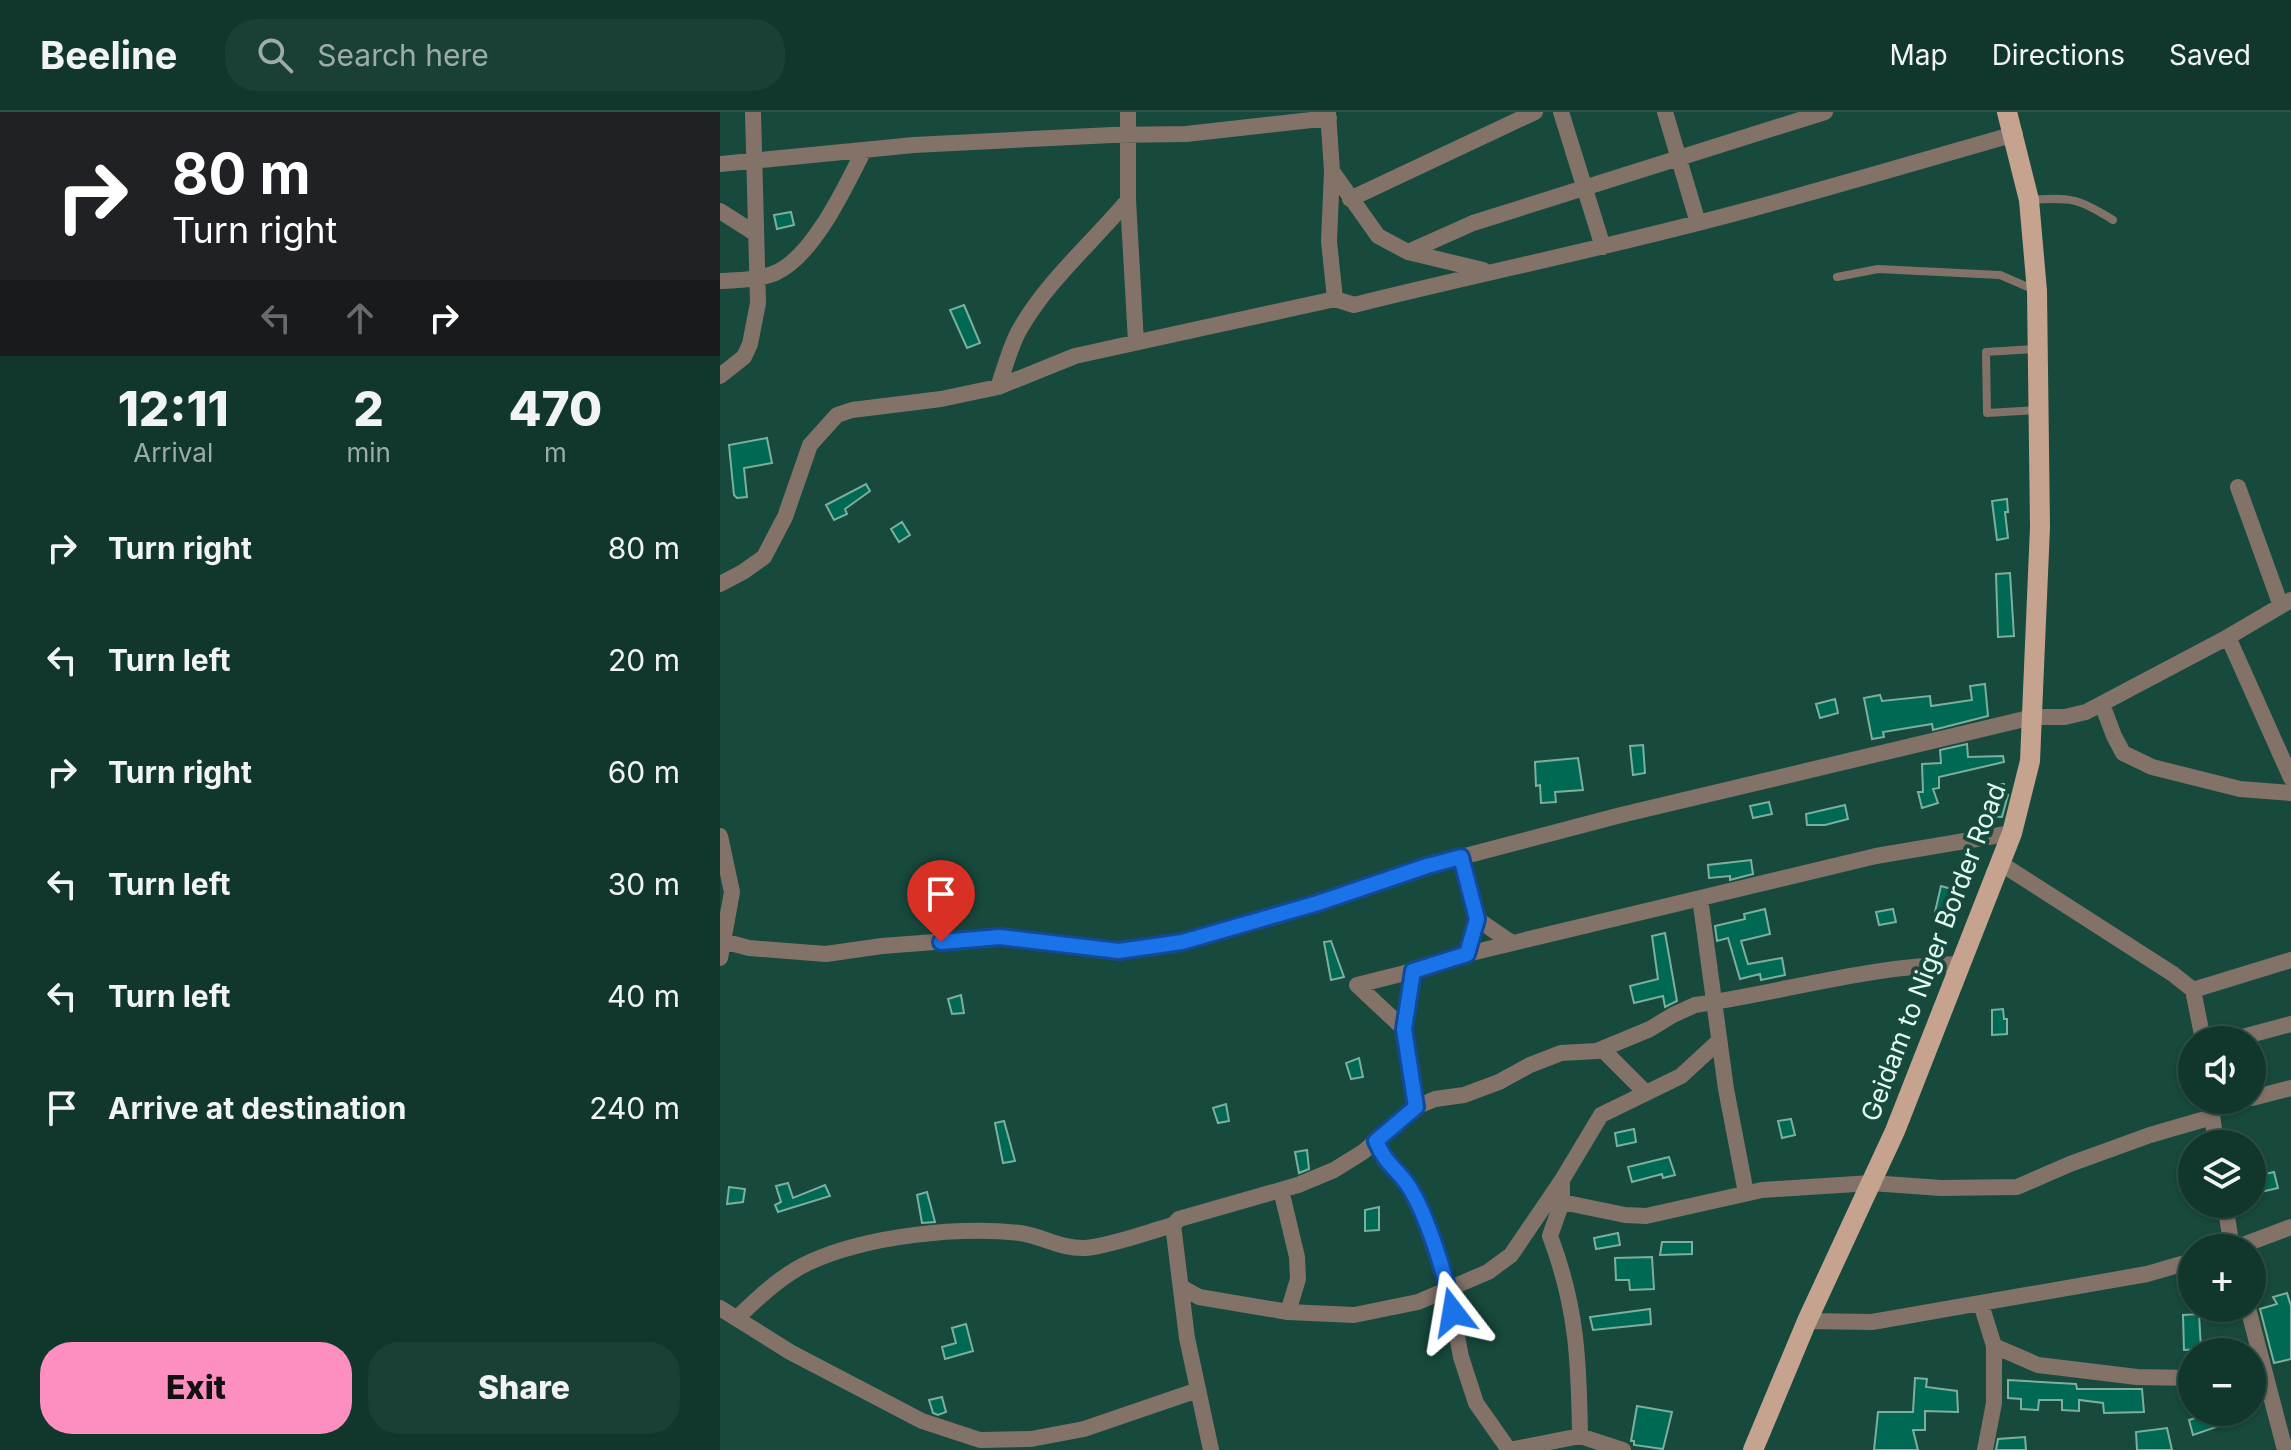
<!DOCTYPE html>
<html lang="en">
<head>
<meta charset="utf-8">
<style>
  :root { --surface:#11372d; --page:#1a3f35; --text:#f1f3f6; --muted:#9cacaa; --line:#305149; --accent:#fd8ec0 }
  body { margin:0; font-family:Inter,sans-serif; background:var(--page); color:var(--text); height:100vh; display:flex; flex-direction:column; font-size:30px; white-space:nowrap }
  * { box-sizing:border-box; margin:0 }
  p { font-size:26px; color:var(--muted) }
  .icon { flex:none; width:44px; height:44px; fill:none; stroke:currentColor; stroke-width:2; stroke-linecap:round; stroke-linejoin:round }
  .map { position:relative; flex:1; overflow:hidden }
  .side { display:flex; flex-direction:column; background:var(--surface); width:720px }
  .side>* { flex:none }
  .guide { background:#202124; color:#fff; overflow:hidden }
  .fabs { position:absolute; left:1458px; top:914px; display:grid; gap:16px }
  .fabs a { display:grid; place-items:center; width:88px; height:88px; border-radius:50%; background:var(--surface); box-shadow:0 2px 6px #0004,0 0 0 2px var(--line); font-size:40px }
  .pin { position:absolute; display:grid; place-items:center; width:68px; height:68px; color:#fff; margin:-82px -34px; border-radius:50% 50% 50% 0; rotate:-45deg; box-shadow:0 0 8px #0007 }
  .pin .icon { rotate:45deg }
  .me { position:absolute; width:88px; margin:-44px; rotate:346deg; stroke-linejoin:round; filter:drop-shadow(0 0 6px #0008) }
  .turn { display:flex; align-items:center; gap:28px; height:168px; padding:0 40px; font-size:36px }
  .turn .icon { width:104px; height:104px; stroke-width:2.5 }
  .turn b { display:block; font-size:56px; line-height:68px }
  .lanes { display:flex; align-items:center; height:76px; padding:0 40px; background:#0003; justify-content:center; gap:40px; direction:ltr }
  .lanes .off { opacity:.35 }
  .eta { display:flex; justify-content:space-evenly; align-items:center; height:136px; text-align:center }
  .eta b { font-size:48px; font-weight:800; line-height:56px }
  .button { display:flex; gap:16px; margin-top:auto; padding:16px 40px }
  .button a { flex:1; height:92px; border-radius:32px; background:var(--accent); color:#111; font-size:32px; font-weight:800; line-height:92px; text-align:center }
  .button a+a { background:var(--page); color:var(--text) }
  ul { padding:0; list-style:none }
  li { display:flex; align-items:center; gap:24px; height:112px; padding:0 40px }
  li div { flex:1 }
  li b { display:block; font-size:30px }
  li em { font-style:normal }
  header { display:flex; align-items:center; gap:48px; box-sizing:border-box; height:112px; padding:0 40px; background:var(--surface); border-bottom:2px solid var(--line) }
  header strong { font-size:38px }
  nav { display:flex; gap:44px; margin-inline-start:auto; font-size:28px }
  .search { width:560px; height:72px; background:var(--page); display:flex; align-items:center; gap:20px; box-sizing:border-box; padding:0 28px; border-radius:32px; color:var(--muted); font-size:30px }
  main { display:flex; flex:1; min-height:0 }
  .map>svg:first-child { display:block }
  .building { fill:#006954; stroke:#7dae9e; stroke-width:2 }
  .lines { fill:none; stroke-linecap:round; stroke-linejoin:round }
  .service { stroke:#837268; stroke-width:8 }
  .minor { stroke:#837268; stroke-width:16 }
  .primary { stroke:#c5a38f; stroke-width:20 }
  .route-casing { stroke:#114b97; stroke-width:20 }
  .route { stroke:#1a73e8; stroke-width:14 }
  .labels { text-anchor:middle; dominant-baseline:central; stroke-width:8; stroke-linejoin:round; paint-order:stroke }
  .street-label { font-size:26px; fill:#e1fbf2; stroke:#17493c }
</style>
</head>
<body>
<header>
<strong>Beeline</strong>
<div class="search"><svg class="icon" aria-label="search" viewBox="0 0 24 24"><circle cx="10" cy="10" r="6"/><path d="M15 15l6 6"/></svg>Search here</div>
<nav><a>Map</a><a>Directions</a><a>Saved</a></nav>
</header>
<main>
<section class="side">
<div class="guide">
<div class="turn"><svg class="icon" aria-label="right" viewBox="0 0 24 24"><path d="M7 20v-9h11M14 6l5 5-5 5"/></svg><div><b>80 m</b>Turn right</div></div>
<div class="lanes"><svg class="icon off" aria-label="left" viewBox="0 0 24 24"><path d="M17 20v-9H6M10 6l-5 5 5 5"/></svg><svg class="icon off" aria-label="ahead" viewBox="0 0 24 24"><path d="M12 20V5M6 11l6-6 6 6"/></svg><svg class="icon" aria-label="right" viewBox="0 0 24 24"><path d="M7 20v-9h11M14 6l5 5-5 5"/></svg></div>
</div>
<div class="eta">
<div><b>12:11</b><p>Arrival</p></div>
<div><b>2</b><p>min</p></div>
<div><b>470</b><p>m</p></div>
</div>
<ul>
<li><svg class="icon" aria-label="right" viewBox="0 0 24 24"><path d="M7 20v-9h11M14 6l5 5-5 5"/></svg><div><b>Turn right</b></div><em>80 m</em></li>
<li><svg class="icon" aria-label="left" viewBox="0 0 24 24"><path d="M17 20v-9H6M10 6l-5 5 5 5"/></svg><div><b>Turn left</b></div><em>20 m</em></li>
<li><svg class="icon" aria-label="right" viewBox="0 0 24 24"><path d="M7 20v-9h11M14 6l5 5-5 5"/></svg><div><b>Turn right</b></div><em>60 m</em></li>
<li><svg class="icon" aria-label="left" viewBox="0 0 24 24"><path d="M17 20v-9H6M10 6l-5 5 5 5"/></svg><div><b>Turn left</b></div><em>30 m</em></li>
<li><svg class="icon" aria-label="left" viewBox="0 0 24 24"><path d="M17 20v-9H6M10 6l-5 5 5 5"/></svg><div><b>Turn left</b></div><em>40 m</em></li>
<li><svg class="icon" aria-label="arrive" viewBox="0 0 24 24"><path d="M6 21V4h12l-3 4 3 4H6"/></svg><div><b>Arrive at destination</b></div><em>240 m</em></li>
</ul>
<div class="button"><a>Exit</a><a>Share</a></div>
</section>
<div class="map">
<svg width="1571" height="1338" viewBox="0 0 1571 1338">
  <rect width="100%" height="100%" fill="#17493c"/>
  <path class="building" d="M 71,100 L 74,113 L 57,117 L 54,103 Z
    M 244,193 L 260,231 L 247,236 L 230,198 Z
    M 47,326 L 52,351 L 24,356 L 27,385 L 17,386 L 14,383 L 9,333 Z
    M 146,372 L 150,379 L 125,397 L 127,402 L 114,408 L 106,393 Z
    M 1287,387 L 1288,400 L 1285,400 L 1288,426 L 1277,428 L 1272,389 Z
    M 182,410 L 190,423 L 179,430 L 171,417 Z
    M 1290,461 L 1294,524 L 1278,525 L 1276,462 Z
    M 1265,572 L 1268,604 L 1213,618 L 1212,612 L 1163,620 L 1164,625 L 1152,627 L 1144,586 L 1160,583 L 1162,589 L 1210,584 L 1211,594 L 1252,588 L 1250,574 Z
    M 1115,587 L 1118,601 L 1100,606 L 1096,592 Z
    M 1247,632 L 1248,645 L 1283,644 L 1284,650 L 1219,665 L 1219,676 L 1213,677 L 1218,691 L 1202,696 L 1198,680 L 1203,680 L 1202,652 L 1221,651 L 1220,638 Z
    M 923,633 L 925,661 L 913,663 L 910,634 Z
    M 858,646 L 863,678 L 835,680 L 836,690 L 821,691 L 820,673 L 816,674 L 815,650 Z
    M 1272,672 L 1284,672 L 1284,683 L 1288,683 L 1282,705 L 1267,704 Z
    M 1049,690 L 1052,702 L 1033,706 L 1030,694 Z
    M 1125,693 L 1128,707 L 1105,713 L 1087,713 L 1086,702 Z
    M 1031,748 L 1033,762 L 1010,768 L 1010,764 L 989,766 L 988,753 Z
    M 1221,774 L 1235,778 L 1228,803 L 1215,800 Z
    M 1045,797 L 1050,822 L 1021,829 L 1028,852 L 1062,846 L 1065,863 L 1041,868 L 1040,862 L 1020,867 L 1008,826 L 997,829 L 995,814 L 1025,807 L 1024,802 Z
    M 1173,797 L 1176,810 L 1159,813 L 1156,800 Z
    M 945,821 L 957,889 L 945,895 L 943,884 L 914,891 L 910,874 L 938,867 L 932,824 Z
    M 611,829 L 624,865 L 611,868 L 604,830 Z
    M 241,883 L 244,901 L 232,902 L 228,887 Z
    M 1283,897 L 1284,907 L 1287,907 L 1287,922 L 1272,923 L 1272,898 Z
    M 639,946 L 643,965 L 631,967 L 626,951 Z
    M 506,992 L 509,1009 L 498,1011 L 493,996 Z
    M 1071,1007 L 1075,1023 L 1062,1026 L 1058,1009 Z
    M 284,1009 L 295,1049 L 283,1051 L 275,1011 Z
    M 914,1017 L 916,1030 L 897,1034 L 895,1021 Z
    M 587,1038 L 589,1057 L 579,1061 L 575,1040 Z
    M 949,1045 L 955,1063 L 943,1066 L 942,1062 L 912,1070 L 908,1055 Z
    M 1554,1060 L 1558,1076 L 1532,1082 L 1532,1065 Z
    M 68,1071 L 73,1086 L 105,1073 L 110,1084 L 58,1100 L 55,1093 L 61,1090 L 56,1074 Z
    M 9,1075 L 25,1077 L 23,1090 L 7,1092 Z
    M 207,1080 L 215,1110 L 202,1111 L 197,1083 Z
    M 659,1095 L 659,1118 L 645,1119 L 645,1098 Z
    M 898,1121 L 900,1133 L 876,1137 L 874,1126 Z
    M 942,1130 L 972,1130 L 972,1142 L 940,1143 Z
    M 932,1145 L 934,1177 L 910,1178 L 909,1168 L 896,1168 L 895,1146 Z
    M 1567,1181 L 1571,1194 L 1571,1247 L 1554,1251 L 1540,1197 L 1557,1192 L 1553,1185 Z
    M 930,1197 L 931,1212 L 873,1218 L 870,1205 Z
    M 1479,1202 L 1481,1237 L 1464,1238 L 1463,1203 Z
    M 246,1212 L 253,1239 L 225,1247 L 222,1235 L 236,1231 L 232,1216 Z
    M 1195,1266 L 1207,1267 L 1206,1275 L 1237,1279 L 1238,1300 L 1205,1299 L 1205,1318 L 1193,1318 L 1198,1338 L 1154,1338 L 1158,1300 L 1193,1300 Z
    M 1288,1268 L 1356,1272 L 1357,1277 L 1422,1277 L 1424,1300 L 1384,1301 L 1383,1291 L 1359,1288 L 1359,1299 L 1342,1298 L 1342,1288 L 1319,1288 L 1318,1298 L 1301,1297 L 1301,1287 L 1288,1286 Z
    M 222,1285 L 226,1300 L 218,1303 L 213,1301 L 209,1288 Z
    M 917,1294 L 952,1300 L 943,1337 L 914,1333 L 914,1329 L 911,1329 Z
    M 1494,1300 L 1504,1300 L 1508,1311 L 1473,1323 L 1469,1308 Z
    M 1447,1316 L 1452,1338 L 1417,1338 L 1416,1320 Z
    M 1305,1325 L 1306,1338 L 1276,1338 L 1278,1327 Z"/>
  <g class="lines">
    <path class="service" d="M 1310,88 C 1351,85 1358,86 1393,108
      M 1117,165 L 1158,157 L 1280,163 L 1317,179
      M 1315,237 L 1266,240 L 1267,301 L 1318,298"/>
    <path class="minor" d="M 408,0 L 408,88 L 416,230
      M 608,0 L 612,59 L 609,129 L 615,187
      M 841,0 L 883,135
      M 945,0 L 978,111
      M 0,52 L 194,33 L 392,23 L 466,22 L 609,6
      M 612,59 L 658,124 L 688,140 L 763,158
      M 630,87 L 815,0
      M 0,99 L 36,122
      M 688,140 L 753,111 L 1105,0
      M 0,169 C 18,168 38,168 55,161 C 93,145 126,74 144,38
      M 0,264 L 24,245 L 30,232 L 38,191 L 33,0
      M 278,275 C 285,256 290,234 300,217 C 328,168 373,130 408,88
      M 1518,375 L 1561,494
      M 0,472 L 23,460 L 44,445 L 65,405 L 90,333 L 117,303 L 132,298 L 221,287 L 278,275 L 355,244 L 615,187 L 634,193 C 766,160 900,133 1031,97 C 1119,73 1207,47 1295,22
      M 1508,525 L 1571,666
      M 1382,592 L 1394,624 L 1403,641 L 1432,655 L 1520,677 L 1571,681
      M 0,724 L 12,780 L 0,846
      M 741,745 L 757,807 L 747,842
      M 1280,751 L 1453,862 L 1473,878 L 1483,928
      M 980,786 L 1006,977 L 1026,1081
      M 757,807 L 792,831
      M 3,829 L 29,836 L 106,842 L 162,834 L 280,825 L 399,839 L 462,830 L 620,785 L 707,754 L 901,703 L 1313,605 L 1345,605 L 1366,600 L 1508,525 L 1571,488
      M 693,859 L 684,917 L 696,995
      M 637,873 L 705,856 L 747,842 L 1156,744 L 1292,721
      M 637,873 L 684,917
      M 1473,878 L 1571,848
      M 1511,928 L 1571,912
      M 882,937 L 926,981
      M 1532,986 L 1571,976
      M 1490,988 L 1496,1032
      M 1491,996 L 1523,988
      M 656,1029 L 664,1048 L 686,1070 L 704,1108 L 728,1177 L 741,1245 L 756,1291 L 789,1338
      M 561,1078 L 577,1145 L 578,1167 L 568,1200
      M 842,1090 L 905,1103 L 926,1104 L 1042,1078 L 1151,1071 L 1221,1076 L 1297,1075 L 1350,1052 L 1430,1023 L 1492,1005
      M 1505,1092 L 1512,1136
      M 453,1113 L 467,1226 L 491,1338
      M 1515,1136 L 1571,1115
      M 461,1175 L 479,1185 L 568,1200 L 634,1203 L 698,1190 L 768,1160 L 791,1143 L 842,1068
      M 1261,1192 L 1274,1234 L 1274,1291 L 1265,1338
      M 0,1196 L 70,1240 L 202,1309 L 260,1328 L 311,1327 L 364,1317 L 478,1278
      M 1528,1196 L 1565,1338
      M 18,1205 C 39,1185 63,1162 90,1150 C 147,1124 238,1114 300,1121 C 322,1124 341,1137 365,1136 C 390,1134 428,1120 453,1113 L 459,1107 L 578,1073 L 614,1058 L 643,1040 L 696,995 L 715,987 L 744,983 L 779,970 L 810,953 L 841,941 L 877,939 L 930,917 L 953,903 L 975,893 C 1064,880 1152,853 1242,852
      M 1087,1209 L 1152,1210 L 1427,1162 L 1472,1149
      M 1274,1234 L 1318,1253 L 1417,1265 L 1472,1266
      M 789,1338 L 860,1324
      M 903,1338 L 860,1324 C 859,1250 857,1195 830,1124 L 842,1090 L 842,1068 L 881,1003 L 961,964 L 999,929"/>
    <path class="primary" d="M 1033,1338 L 1087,1209 L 1175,1019 L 1292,721 L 1310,649 L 1320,415 L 1317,179 L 1309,88 L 1287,0"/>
  </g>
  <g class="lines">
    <g class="route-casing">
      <path id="route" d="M 221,830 L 280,825 L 399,839 L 462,830 L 598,791 L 707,754 L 741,745 L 757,807 L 747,842 L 693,859 L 684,917 L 696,995 L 656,1029 C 665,1050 672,1053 685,1069 C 706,1097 726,1165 733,1200"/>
    </g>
    <use href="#route" class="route"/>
  </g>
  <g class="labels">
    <g class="street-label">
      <text transform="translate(1213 840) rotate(-69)">Geidam to Niger Border Road</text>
    </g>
  </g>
</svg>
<div class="fabs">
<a><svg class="icon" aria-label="sound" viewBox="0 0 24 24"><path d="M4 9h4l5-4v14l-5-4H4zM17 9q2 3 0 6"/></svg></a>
<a><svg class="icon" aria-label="layers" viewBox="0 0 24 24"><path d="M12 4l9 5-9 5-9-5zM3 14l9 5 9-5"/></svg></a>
<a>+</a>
<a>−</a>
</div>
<div class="pin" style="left:221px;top:830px;background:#d93025"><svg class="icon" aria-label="arrive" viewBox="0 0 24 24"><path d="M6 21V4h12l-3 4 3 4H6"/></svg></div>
<svg class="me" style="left:733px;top:1200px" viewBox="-20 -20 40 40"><path d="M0-17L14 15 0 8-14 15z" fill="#1a73e8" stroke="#fff" stroke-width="4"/></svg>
</div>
</main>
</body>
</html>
